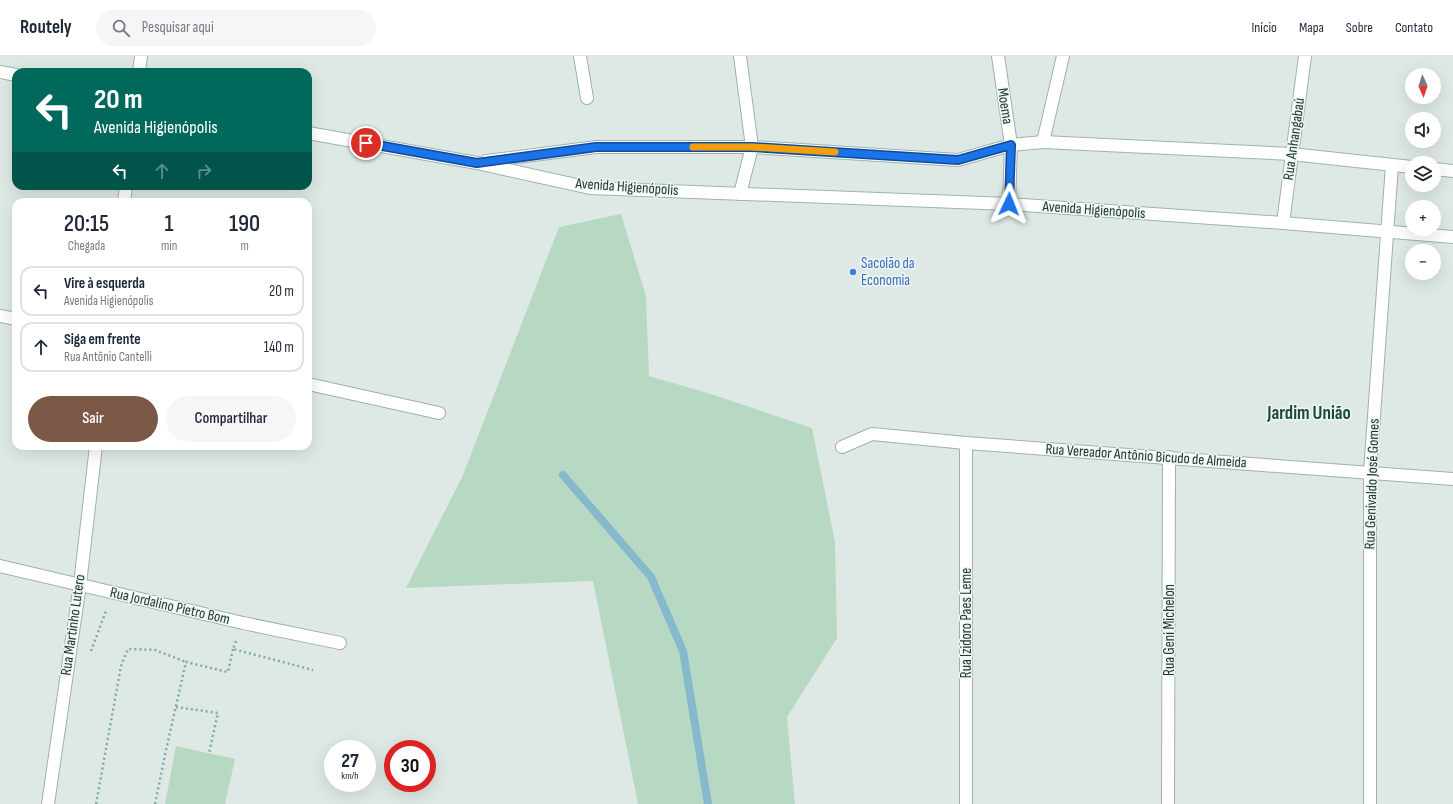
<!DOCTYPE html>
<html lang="pt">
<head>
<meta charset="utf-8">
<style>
  :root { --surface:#fff; --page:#f6f6f7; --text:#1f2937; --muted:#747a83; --line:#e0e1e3; --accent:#7b5746 }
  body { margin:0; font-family:"Sofia Sans Condensed",sans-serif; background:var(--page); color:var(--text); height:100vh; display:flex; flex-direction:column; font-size:15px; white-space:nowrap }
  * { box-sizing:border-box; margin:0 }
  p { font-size:13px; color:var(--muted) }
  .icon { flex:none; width:22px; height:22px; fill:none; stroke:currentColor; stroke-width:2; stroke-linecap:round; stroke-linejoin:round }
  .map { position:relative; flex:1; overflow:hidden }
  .sheet { position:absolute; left:12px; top:142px; width:300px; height:252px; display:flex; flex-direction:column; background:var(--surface); border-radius:12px; box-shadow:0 4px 16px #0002 }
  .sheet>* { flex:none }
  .banner { position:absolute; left:12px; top:12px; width:300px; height:122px; border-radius:12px; box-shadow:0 4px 16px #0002; background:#00695c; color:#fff; overflow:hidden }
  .needle { width:26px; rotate:177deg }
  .controls { position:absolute; left:1405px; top:12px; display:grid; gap:8px }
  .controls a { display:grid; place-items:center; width:36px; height:36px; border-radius:50%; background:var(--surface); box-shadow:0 4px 16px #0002; font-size:20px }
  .speed { position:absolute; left:324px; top:684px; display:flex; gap:8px; font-size:20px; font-weight:700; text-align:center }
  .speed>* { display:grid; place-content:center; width:52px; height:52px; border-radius:50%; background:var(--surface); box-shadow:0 4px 16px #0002; line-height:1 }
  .speed small { font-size:10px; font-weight:400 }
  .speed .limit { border:6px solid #d22; background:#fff; color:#111 }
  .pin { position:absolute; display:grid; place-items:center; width:34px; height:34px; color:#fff; margin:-17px; border:2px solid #fff; border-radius:50%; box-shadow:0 1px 4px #0007 }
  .me { position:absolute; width:44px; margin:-22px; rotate:2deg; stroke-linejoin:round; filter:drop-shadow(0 0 3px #0008) }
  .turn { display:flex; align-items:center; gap:14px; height:84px; padding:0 16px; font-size:18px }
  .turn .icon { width:52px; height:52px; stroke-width:2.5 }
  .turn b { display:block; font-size:28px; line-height:34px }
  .lanes { display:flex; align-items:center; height:38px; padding:0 16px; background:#0003; justify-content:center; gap:20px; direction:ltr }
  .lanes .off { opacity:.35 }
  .eta { display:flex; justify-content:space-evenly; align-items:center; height:68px; text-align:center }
  .eta b { font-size:24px; font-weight:600; line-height:28px }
  .button { display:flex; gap:8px; margin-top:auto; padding:8px 16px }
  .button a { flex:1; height:46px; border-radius:24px; background:var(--accent); color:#fff; font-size:16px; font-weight:600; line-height:46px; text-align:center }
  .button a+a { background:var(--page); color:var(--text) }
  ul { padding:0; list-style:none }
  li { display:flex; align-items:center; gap:12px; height:50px; margin:0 8px 6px; padding:0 8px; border:2px solid var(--line); border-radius:12px }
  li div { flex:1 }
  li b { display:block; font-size:15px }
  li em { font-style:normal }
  header { display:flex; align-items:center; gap:24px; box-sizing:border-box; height:56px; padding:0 20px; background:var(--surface); border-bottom:1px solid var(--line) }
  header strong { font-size:19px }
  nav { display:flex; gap:22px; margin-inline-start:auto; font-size:14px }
  .search { width:280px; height:36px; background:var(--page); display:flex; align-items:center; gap:10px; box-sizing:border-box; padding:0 14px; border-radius:22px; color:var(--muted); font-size:15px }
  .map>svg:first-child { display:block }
  .green { fill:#b7d9c4 }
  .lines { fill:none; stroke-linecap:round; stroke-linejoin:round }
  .stream { stroke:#87b9cc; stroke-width:8 }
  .street-casing { stroke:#a1b0ac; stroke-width:14 }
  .secondary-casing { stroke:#9db4ae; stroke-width:14 }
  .path { stroke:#7faba2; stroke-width:2.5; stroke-dasharray:2 3; stroke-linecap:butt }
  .street { stroke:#fff; stroke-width:12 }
  .secondary { stroke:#fff; stroke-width:12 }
  .route-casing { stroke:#114b97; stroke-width:10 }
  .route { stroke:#1a73e8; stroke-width:7 }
  .slow { stroke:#f59e0b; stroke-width:7 }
  .shop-dot { fill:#3f7fe0; stroke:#eef6f2; stroke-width:1.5 }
  .labels { text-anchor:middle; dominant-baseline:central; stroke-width:3; stroke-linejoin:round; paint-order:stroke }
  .street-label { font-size:15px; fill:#203734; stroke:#eef6f2 }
  .shop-label { font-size:15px; fill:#366cbe; stroke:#eef6f2; text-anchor:start }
  .district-label { font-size:19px; font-weight:bold; fill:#1d4842; stroke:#eef6f2 }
</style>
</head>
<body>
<header>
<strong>Routely</strong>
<div class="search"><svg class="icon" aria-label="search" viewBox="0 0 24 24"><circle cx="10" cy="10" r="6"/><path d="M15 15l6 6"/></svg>Pesquisar aqui</div>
<nav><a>Início</a><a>Mapa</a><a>Sobre</a><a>Contato</a></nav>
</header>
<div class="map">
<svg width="1453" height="748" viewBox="0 0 1453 748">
  <rect width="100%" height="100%" fill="#dee9e5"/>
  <path class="green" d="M 621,158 L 646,240 L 649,320 L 714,339 L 812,372 L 835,486 L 837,582 L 787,661 L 795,748 L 638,748 L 593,525 L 406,532 L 463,419 L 559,171 Z
    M 176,690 L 235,703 L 225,748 L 165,748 Z"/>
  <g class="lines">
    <path class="stream" d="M 563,419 L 651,521 L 683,595 L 708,748"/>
    <g class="street-casing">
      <path id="street" d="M 580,0 L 587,42
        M 740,0 L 752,91 L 740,138
        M 998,0 L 1011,89 L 1009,148
        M 1043,86 L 1063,0
        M 308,328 L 439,357
        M 842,391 L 872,378 L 966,387 L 1453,423
        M 0,510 L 243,567 L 340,587
        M 48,748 L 80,528 L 96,390
        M 966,748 L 966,387
        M 1168,748 L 1169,401
        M 1370,748 L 1370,416 L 1392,109"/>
    </g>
    <g class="secondary-casing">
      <path id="secondary" d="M 0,16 L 16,19
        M 139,16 L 141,0
        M 308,77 L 477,107 L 590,132 L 1009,148 L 1283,167 L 1453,181
        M 486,105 L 596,91 L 752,91 L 958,104 L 1011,89 L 1043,86 L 1291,98 L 1412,111
        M 1434,113 L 1453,115
        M 124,146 L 126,130
        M 1283,167 L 1305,0
        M 0,260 L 16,263"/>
    </g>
    <path class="path" d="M 236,585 L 233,593 L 313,614
      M 91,595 L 106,555
      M 176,651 L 218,657 L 209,697
      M 96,748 L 121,610 L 128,593 L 155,594 L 186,606
      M 155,748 L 166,694 L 186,606 L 228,616 L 233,593"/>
    <use href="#street" class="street"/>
    <use href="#secondary" class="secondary"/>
  </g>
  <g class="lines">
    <g class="route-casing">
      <path id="route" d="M 366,87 L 477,107 L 596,91 L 752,91 L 958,104 L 1011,89 L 1009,148"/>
    </g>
    <use href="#route" class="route"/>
    <path class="slow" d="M 693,91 L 752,91 L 835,96"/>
  </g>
  <circle class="shop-dot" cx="853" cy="216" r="4"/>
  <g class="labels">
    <g class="street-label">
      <text transform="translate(1005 50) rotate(81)">Moema</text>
      <text transform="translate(1294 83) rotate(-82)">Rua Anhangabaú</text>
      <text transform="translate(627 131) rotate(4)">Avenida Higienópolis</text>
      <text transform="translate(1094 154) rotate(4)">Avenida Higienópolis</text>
      <text transform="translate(1146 400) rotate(4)">Rua Vereador Antônio Bicudo de Almeida</text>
      <text transform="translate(1372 428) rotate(-88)">Rua Genivaldo José Gomes</text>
      <text transform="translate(170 550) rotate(13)">Rua Jordalino Pietro Bom</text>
      <text transform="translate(966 567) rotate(-90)">Rua Izidoro Paes Leme</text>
      <text transform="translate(73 569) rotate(-82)">Rua Martinho Lutero</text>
      <text transform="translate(1169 574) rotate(-90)">Rua Geni Michelon</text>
    </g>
    <g class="shop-label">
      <text x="861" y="207">Sacolão da<tspan x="861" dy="17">Economia</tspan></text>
    </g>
    <g class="district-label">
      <text x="1309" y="357">Jardim União</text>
    </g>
  </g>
</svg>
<div class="controls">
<a><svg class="needle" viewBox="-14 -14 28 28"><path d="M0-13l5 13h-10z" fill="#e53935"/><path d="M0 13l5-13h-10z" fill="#747a83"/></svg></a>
<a><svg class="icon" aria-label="sound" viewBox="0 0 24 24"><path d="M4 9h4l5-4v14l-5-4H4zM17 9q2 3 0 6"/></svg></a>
<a><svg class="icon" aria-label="layers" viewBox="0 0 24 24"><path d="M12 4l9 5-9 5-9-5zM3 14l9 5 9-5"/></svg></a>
<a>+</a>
<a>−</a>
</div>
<div class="speed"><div>27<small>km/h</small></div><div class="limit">30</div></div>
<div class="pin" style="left:366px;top:87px;background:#d93025"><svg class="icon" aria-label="arrive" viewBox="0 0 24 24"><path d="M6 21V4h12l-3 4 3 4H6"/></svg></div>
<svg class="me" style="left:1009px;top:148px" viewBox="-20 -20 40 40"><path d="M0-17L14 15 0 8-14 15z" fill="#1a73e8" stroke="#fff" stroke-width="4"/></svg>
<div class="banner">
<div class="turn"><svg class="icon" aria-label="left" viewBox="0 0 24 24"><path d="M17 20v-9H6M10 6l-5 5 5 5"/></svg><div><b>20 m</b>Avenida Higienópolis</div></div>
<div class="lanes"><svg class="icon" aria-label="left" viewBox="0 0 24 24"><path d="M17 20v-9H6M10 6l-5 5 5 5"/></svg><svg class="icon off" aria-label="ahead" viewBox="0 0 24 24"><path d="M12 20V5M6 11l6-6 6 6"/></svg><svg class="icon off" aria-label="right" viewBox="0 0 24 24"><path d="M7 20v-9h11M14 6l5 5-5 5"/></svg></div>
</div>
<section class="sheet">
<div class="eta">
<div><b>20:15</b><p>Chegada</p></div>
<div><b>1</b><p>min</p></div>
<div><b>190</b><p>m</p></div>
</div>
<ul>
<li><svg class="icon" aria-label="left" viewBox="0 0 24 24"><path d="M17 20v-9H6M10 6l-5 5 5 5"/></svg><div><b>Vire à esquerda</b><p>Avenida Higienópolis</p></div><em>20 m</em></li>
<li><svg class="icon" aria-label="ahead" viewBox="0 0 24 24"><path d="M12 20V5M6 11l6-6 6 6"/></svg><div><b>Siga em frente</b><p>Rua Antônio Cantelli</p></div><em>140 m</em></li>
</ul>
<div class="button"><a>Sair</a><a>Compartilhar</a></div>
</section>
</div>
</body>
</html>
